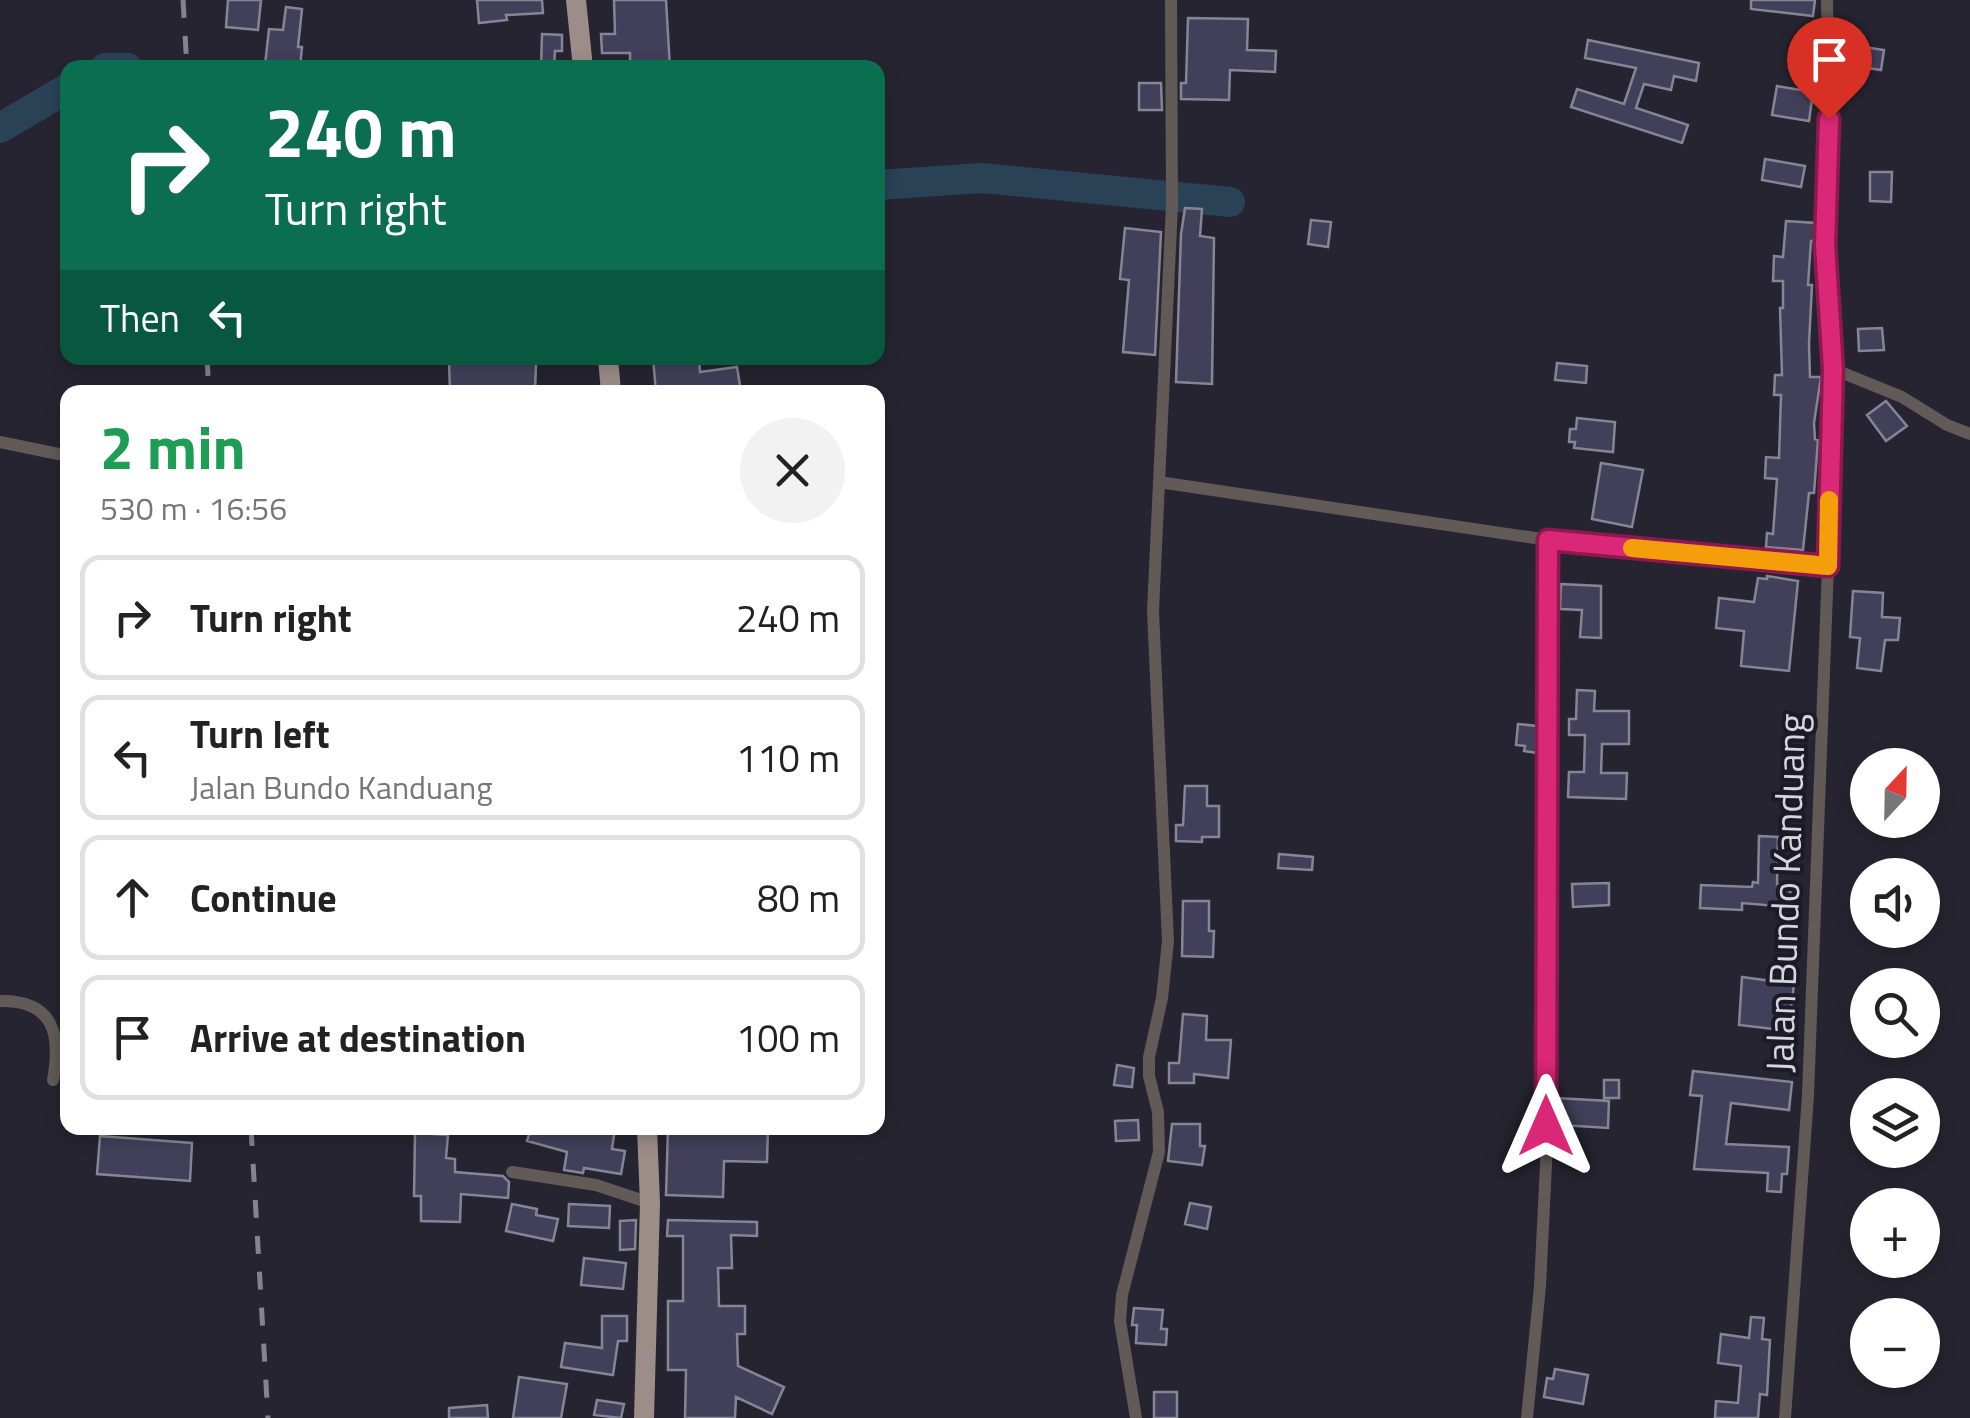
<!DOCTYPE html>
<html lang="en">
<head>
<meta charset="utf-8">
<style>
  :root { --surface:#fff; --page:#f2f2f2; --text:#222; --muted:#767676; --line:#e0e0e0 }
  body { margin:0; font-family:"Titillium Web",sans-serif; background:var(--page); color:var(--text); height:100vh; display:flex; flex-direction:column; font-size:38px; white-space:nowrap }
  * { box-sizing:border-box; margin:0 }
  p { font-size:32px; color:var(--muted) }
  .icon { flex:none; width:55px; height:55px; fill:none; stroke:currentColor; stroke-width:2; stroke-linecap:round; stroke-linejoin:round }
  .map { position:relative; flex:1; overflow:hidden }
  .sheet { position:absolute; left:60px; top:385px; width:825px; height:750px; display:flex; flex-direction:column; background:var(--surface); border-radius:20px; box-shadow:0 5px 15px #0003 }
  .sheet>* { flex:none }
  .banner { position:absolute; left:60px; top:60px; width:825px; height:305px; border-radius:20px; box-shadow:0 5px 15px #0003; background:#0b6e4f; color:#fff; overflow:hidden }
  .needle { width:65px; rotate:22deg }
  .tools { position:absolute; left:1850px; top:748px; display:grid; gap:20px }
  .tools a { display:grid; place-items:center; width:90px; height:90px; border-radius:50%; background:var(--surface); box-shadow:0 5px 15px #0003; font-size:50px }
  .pin { position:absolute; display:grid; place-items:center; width:85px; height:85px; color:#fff; margin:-102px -42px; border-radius:50% 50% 50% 0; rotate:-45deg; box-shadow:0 0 10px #0007 }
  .pin .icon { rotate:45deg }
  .me { position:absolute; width:110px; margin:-55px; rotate:0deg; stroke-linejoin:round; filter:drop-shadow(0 0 8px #0008) }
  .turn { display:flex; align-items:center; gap:35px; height:210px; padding:0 40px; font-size:45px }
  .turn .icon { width:130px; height:130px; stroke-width:2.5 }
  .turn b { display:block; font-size:70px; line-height:85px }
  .then { display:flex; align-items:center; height:95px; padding:0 40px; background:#0003; gap:20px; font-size:38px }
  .round { display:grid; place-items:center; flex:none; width:105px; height:105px; border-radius:52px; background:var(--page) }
  .overview { display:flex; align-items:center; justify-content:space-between; height:170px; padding:0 40px }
  h1 { font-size:60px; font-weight:700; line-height:75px; color:#1e9e55 }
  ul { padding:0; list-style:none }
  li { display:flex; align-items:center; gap:30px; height:125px; margin:0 20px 15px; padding:0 20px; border:5px solid var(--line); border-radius:20px }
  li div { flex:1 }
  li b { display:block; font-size:38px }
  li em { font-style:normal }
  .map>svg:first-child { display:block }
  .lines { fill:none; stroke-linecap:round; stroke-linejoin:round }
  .river { stroke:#294256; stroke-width:30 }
  .building { fill:#423f5a; stroke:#868594; stroke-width:2.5 }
  .minor { stroke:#615a57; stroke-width:12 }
  .primary { stroke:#9c8d89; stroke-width:20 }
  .rail { stroke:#85848e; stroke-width:5; stroke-dasharray:18 18; stroke-linecap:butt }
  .route-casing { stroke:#8e194d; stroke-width:25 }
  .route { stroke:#db2777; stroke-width:18 }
  .slow { stroke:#f59e0b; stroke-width:18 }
  .labels { text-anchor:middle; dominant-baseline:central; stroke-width:8; stroke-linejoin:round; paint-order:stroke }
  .street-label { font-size:38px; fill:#d7d6df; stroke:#1b1a26 }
</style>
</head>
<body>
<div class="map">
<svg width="1970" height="1418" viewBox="0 0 1970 1418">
  <rect width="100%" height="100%" fill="#252430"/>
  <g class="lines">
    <path class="river" d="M 105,68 L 128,68
      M 0,128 L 68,88
      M 878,185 L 982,178 L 1230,202"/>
  </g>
  <path class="building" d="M 228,0 L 261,0 L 258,30 L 226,27 Z
    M 477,0 L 542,0 L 543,13 L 506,15 L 507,20 L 479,23 Z
    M 614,0 L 666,0 L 670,68 L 630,68 L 630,53 L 602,53 L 601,34 L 615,34 Z
    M 1751,0 L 1815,0 L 1813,16 L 1751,9 Z
    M 286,7 L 302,9 L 298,47 L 302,47 L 300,68 L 265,65 L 269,29 L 283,30 Z
    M 1188,18 L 1248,19 L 1247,50 L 1276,51 L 1275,72 L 1230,70 L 1229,100 L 1181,99 L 1181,83 L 1186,83 Z
    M 542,34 L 562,35 L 562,51 L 555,51 L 554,68 L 541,68 Z
    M 1588,40 L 1699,63 L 1696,81 L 1674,76 L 1671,90 L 1644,84 L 1636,108 L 1688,125 L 1682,143 L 1571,107 L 1577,89 L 1624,104 L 1636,68 L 1585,58 Z
    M 1844,44 L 1884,50 L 1881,70 L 1841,64 Z
    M 1139,83 L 1161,83 L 1162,110 L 1139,110 Z
    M 1777,86 L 1813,92 L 1809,121 L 1772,115 Z
    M 1765,159 L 1805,166 L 1801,187 L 1762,180 Z
    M 1870,172 L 1892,172 L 1891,202 L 1870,201 Z
    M 1185,208 L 1202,209 L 1200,236 L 1214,238 L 1212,384 L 1176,382 L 1181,234 Z
    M 1311,220 L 1331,222 L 1328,247 L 1308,244 Z
    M 1786,221 L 1816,223 L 1814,241 L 1811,241 L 1808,285 L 1812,285 L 1809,344 L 1810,377 L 1821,377 L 1814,423 L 1815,439 L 1818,440 L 1814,493 L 1809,493 L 1803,550 L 1766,547 L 1767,533 L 1773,534 L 1777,479 L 1765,478 L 1766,457 L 1779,458 L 1781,395 L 1774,395 L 1775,375 L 1782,375 L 1780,308 L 1783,308 L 1783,281 L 1773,281 L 1774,256 L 1783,257 Z
    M 1125,228 L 1161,232 L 1155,355 L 1123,352 L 1129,280 L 1120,279 Z
    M 1882,328 L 1884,350 L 1859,351 L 1858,329 Z
    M 653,358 L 699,358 L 700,372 L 737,367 L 741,392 L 656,392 Z
    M 489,361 L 536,364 L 535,392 L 450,392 L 449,362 Z
    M 1557,363 L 1587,366 L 1586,383 L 1555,380 Z
    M 1886,401 L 1907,426 L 1886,441 L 1867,415 Z
    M 1577,418 L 1615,422 L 1613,452 L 1574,448 L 1575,442 L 1569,442 L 1570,429 L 1576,429 Z
    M 1601,463 L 1643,470 L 1632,527 L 1592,519 Z
    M 1767,576 L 1798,581 L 1789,671 L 1741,666 L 1744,631 L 1716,628 L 1719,598 L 1754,602 L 1758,578 L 1767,579 Z
    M 1561,584 L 1601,586 L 1601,638 L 1580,637 L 1582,610 L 1560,609 Z
    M 1853,591 L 1883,593 L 1882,617 L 1900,618 L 1898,640 L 1885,640 L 1881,671 L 1857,668 L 1860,638 L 1850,637 Z
    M 1577,690 L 1595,691 L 1594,711 L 1629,711 L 1629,744 L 1602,744 L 1601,773 L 1627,773 L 1626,799 L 1568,797 L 1569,772 L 1584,772 L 1585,735 L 1569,735 L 1569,719 L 1576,719 Z
    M 1518,724 L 1537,726 L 1537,753 L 1524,751 L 1525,746 L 1516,745 Z
    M 1185,786 L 1207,786 L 1207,806 L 1219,806 L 1219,837 L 1202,837 L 1202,842 L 1176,841 L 1176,825 L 1183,825 Z
    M 1759,836 L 1778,837 L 1777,884 L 1791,885 L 1789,907 L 1742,903 L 1742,910 L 1700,908 L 1701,885 L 1752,887 L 1753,882 L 1758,883 Z
    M 1279,854 L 1313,857 L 1312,870 L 1278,868 Z
    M 1609,883 L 1609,905 L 1573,907 L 1572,884 Z
    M 1183,901 L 1209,901 L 1209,931 L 1214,931 L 1213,957 L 1182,956 Z
    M 1742,977 L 1794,984 L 1791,1008 L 1785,1007 L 1782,1030 L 1739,1025 Z
    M 1183,1014 L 1207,1016 L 1206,1040 L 1231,1040 L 1228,1078 L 1194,1074 L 1194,1083 L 1169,1083 L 1169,1063 L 1179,1063 Z
    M 1117,1065 L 1134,1068 L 1132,1087 L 1114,1085 Z
    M 1693,1071 L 1792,1082 L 1789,1110 L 1731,1103 L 1726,1144 L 1789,1147 L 1787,1174 L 1782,1174 L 1781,1192 L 1767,1191 L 1768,1173 L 1694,1169 L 1702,1096 L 1690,1095 Z
    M 1604,1080 L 1619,1080 L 1619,1098 L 1604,1098 Z
    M 1556,1098 L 1609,1101 L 1608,1128 L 1561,1125 L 1562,1115 L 1556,1115 Z
    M 1138,1120 L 1139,1140 L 1116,1141 L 1115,1121 Z
    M 1172,1124 L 1200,1124 L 1200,1146 L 1205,1146 L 1202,1165 L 1168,1161 Z
    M 531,1128 L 615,1128 L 612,1149 L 625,1151 L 621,1174 L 584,1168 L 583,1173 L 564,1170 L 567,1152 L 527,1141 Z
    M 668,1128 L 768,1128 L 767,1162 L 724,1161 L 723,1197 L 666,1195 Z
    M 415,1133 L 448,1135 L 446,1158 L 455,1159 L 455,1172 L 503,1176 L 509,1182 L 508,1198 L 461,1194 L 460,1222 L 421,1221 L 421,1196 L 414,1196 Z
    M 100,1136 L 192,1143 L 190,1181 L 97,1174 Z
    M 1190,1203 L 1211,1207 L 1207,1229 L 1185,1224 Z
    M 512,1204 L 537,1209 L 536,1215 L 558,1219 L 553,1241 L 506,1231 Z
    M 569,1204 L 610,1206 L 609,1228 L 568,1226 Z
    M 636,1220 L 635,1249 L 620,1250 L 620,1221 Z
    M 668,1220 L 757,1222 L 757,1236 L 731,1235 L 732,1268 L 718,1268 L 719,1306 L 745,1306 L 745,1334 L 737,1334 L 738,1366 L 784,1387 L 772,1414 L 736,1397 L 735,1418 L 685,1418 L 686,1370 L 668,1370 L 668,1301 L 683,1301 L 683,1236 L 667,1236 Z
    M 584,1258 L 626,1263 L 623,1289 L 581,1285 Z
    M 1134,1308 L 1163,1310 L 1161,1329 L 1167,1329 L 1166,1345 L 1136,1343 L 1137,1325 L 1132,1325 Z
    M 602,1316 L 627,1316 L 627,1341 L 618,1341 L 613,1375 L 561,1367 L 565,1343 L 602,1348 Z
    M 1751,1317 L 1764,1318 L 1762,1339 L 1770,1340 L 1767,1395 L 1760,1394 L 1758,1418 L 1715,1418 L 1716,1401 L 1738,1403 L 1741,1366 L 1718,1363 L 1721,1334 L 1749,1338 Z
    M 1555,1369 L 1588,1375 L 1583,1404 L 1544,1397 L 1547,1378 L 1553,1379 Z
    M 519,1377 L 567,1384 L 561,1418 L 513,1418 Z
    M 1154,1392 L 1177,1392 L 1177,1418 L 1154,1418 Z
    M 597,1400 L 624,1404 L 621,1418 L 594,1415 Z
    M 487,1405 L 488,1418 L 449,1418 L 449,1408 Z"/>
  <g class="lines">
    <path class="minor" d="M 1833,369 L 1902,397 L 1947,425 L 1970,434
      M 0,442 L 68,456
      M 1159,482 L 1548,540 L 1828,566
      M 0,1001 C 55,1000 61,1036 53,1080
      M 512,1172 L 596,1185 L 650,1203
      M 1136,1418 L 1120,1321 L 1122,1295 L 1159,1152 L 1158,1112 L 1149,1076 L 1149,1057 L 1162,998 L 1168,941 L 1153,611 L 1172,205 L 1171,0
      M 1527,1418 L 1540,1286 L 1546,1165 L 1548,540
      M 1785,1418 L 1808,1095 L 1828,566 L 1833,369 L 1825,245 L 1829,119 L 1827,0"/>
    <path class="primary" d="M 576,0 L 583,68
      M 608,358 L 611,392
      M 644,1418 L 650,1203 L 647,1128"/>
    <path class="rail" d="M 183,0 L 187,68
      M 207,358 L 209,392
      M 251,1128 L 268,1418"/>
  </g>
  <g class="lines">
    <g class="route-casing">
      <path id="route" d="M 1546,1126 L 1548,540 L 1828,566 L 1833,369 L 1825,245 L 1829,119"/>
    </g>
    <use href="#route" class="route"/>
    <path class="slow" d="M 1632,548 L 1828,566 L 1829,500"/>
  </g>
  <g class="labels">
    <g class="street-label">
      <text transform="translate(1785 893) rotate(-88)">Jalan Bundo Kanduang</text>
    </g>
  </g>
</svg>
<div class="tools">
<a><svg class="needle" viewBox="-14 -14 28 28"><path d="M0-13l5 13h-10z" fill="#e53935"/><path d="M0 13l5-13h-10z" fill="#767676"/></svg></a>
<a><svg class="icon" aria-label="sound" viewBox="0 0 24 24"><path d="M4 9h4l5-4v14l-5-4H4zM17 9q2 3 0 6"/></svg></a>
<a><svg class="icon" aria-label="search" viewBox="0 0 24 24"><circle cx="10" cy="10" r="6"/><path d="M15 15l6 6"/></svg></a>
<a><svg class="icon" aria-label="layers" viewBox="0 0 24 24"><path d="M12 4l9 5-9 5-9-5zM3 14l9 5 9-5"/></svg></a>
<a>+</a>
<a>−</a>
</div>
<div class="pin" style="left:1829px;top:119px;background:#d93025"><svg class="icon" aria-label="arrive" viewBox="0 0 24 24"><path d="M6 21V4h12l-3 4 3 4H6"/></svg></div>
<svg class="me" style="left:1546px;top:1126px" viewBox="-20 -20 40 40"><path d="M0-17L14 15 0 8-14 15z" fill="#db2777" stroke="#fff" stroke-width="4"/></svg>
<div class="banner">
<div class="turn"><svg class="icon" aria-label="right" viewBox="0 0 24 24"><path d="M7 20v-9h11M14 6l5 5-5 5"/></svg><div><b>240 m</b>Turn right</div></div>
<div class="then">Then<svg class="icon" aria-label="left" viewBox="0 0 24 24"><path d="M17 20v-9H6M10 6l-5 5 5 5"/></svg></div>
</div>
<section class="sheet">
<div class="overview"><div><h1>2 min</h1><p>530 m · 16:56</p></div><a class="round"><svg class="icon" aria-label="close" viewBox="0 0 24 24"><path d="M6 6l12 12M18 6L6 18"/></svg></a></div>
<ul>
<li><svg class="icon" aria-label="right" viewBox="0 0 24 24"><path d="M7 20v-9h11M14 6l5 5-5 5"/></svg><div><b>Turn right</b></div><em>240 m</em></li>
<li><svg class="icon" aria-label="left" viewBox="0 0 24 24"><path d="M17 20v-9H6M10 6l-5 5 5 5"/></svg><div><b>Turn left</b><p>Jalan Bundo Kanduang</p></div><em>110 m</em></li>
<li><svg class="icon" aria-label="ahead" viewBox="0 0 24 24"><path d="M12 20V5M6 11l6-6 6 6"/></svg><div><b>Continue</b></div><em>80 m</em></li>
<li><svg class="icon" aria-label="arrive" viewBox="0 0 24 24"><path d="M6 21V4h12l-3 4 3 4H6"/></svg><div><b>Arrive at destination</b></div><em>100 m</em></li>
</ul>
</section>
</div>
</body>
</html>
